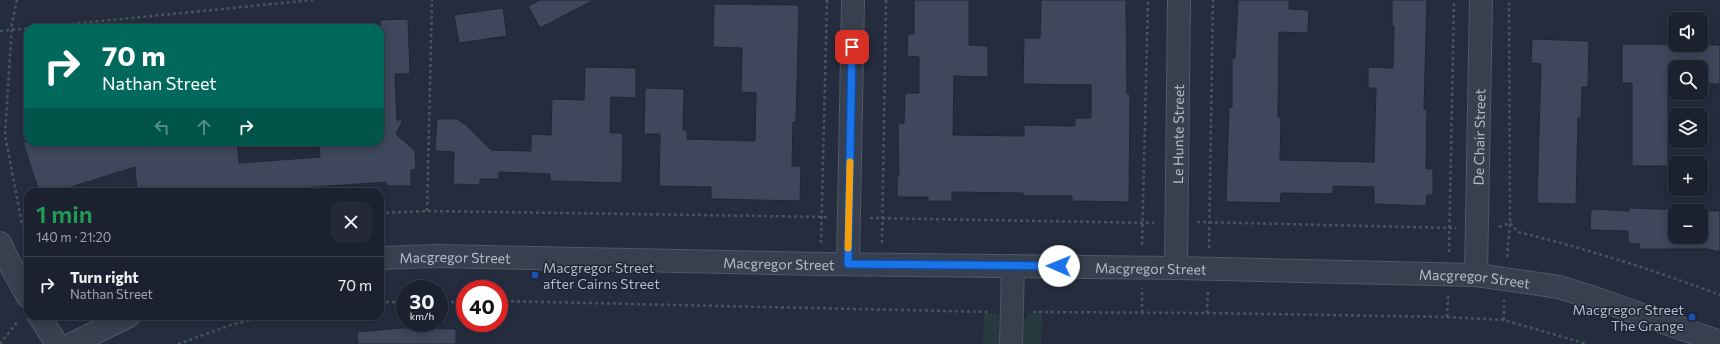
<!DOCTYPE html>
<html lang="en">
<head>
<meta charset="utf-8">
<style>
  :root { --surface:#1b212e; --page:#242936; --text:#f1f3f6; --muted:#a0a3aa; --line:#393e4a }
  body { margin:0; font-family:Commissioner,sans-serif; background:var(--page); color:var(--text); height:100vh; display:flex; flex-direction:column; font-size:15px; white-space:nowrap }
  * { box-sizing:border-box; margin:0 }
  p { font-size:13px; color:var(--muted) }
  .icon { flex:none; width:22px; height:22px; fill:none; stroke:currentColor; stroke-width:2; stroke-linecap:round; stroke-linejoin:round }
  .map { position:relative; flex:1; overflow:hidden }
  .sheet { position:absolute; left:24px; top:188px; width:360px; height:132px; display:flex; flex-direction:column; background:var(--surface); border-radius:12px; box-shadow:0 2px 10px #0003,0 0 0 1px var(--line) }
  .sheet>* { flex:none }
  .banner { position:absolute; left:24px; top:24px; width:360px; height:122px; border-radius:12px; box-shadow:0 2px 10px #0003,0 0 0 1px var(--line); background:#00695c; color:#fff; overflow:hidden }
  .buttons { position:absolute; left:1668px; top:12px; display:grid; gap:8px }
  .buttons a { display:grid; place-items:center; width:40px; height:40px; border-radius:8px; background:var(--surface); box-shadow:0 2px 10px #0003,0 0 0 1px var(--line); font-size:20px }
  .speed { position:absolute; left:396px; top:280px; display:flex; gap:8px; font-size:20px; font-weight:700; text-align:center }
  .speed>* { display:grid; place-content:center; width:52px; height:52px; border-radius:50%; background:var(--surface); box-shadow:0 2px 10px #0003,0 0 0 1px var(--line); line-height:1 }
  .speed small { font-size:10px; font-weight:400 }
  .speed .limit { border:6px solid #d22; background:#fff; color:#111 }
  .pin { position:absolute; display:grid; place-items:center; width:34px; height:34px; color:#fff; margin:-17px; border-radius:8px; box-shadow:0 2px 6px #0006 }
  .me { position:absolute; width:44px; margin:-22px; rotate:271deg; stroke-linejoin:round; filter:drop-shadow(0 0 3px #0008) }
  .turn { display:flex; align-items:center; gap:14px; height:84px; padding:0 12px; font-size:18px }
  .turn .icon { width:52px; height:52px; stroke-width:2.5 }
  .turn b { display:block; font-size:28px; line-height:34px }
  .lanes { display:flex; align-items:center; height:38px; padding:0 12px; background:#0003; justify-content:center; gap:20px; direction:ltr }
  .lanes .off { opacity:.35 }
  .round { display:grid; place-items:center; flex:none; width:42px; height:42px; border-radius:12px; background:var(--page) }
  .summary { display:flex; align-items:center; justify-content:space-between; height:68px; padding:0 12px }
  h1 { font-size:24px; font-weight:600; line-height:30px; color:#1e9e55 }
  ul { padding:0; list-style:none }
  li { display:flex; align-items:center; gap:12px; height:56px; padding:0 12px; border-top:1px solid var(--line) }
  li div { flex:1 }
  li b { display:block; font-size:15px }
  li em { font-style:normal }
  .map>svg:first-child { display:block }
  .green { fill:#263a3f }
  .building { fill:#3e475b; stroke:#1f2635; fill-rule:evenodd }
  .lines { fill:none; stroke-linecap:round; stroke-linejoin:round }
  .minor-casing { stroke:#505766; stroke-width:24 }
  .path { stroke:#44575c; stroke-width:2.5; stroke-dasharray:3 3; stroke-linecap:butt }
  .minor { stroke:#383f4e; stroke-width:22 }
  .route-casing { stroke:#114b97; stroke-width:10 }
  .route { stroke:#1a73e8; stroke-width:7 }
  .slow { stroke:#f59e0b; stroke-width:7 }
  .transit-dot { fill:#1a4fb4; stroke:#1d2433; stroke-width:1.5 }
  .labels { text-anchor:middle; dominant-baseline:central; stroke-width:3; stroke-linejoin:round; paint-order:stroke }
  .street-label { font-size:14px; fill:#b4bac9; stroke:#1d2433 }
  .poi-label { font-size:14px; fill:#b4bac9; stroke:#1d2433; text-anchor:start }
</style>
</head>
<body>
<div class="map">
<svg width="1720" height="344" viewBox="0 0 1720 344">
  <rect width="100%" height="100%" fill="#242c3e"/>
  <path class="green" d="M 984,313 L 997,314 L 1000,327 L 998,328 L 998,331 L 1000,331 L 1000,344 L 983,344 Z
    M 1028,314 L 1042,314 L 1041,344 L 1023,344 L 1024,322 Z"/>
  <path class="building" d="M 540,0 L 594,0 L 540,28 L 528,6 Z
    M 914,0 L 969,0 L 969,45 L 988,46 L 988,77 L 954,76 L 953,135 L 1024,136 L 1024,125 L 1075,126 L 1075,118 L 1091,118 L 1091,85 L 1023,84 L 1024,38 L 1040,38 L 1041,0 L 1126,0 L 1127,94 L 1130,94 L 1129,202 L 1072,201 L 1072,196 L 1023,196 L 1023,193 L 952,192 L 952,201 L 928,201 L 928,197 L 897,197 L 897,176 L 899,176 L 898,123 L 904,123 L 905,93 L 919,93 L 919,57 L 907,56 L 908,34 L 914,34 Z
    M 1238,0 L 1289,0 L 1289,9 L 1309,10 L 1308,33 L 1279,32 L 1278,117 L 1281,117 L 1280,160 L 1374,162 L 1376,88 L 1368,88 L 1368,67 L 1393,68 L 1394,26 L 1392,26 L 1392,0 L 1427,0 L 1424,109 L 1427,109 L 1426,169 L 1433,169 L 1433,195 L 1427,195 L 1426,206 L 1374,204 L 1374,187 L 1333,186 L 1333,194 L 1281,193 L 1280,203 L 1226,202 L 1229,107 L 1232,107 L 1232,58 L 1235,58 Z
    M 714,4 L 799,5 L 796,122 L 793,122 L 792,166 L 801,166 L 800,201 L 711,199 L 711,187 L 659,186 L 660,134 L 644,134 L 645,88 L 684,89 L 683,130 L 687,130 L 687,139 L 755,141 L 756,93 L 741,92 L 742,48 L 713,47 Z
    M 503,8 L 507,36 L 459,43 L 454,15 Z
    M 408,19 L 410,74 L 395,74 L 397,120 L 403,120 L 396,134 L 415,151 L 416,169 L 411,170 L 411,186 L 386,186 L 387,182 L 242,192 L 137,192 L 135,167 L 55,192 L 39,192 L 23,142 L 103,142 L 104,145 L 134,142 L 181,142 L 181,144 L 202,142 L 237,142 L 239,163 L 320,157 L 319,142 L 380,142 L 380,20 Z
    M 1532,39 L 1589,41 L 1588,87 L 1582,87 L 1581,118 L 1578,118 L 1576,204 L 1537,203 L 1541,64 L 1531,63 Z
    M 1622,44 L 1720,45 L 1720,84 L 1701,84 L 1701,67 L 1675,67 L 1675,84 L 1668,84 L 1668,166 L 1632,166 L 1632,83 L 1622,83 Z
    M 585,67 L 636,68 L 636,98 L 611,97 L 610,133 L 623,133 L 622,183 L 550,181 L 550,174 L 499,172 L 499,179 L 480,179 L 480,185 L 453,184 L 454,152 L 435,151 L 437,119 L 457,119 L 465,124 L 491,150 L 531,151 L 531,134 L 551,135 L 552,99 L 584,100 Z
    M 1629,208 L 1720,211 L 1720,252 L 1707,249 L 1639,249 L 1640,244 L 1628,243 L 1628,231 L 1590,230 L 1591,209 L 1629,211 ZM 1675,211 L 1701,211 L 1701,237 L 1675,237 Z
    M 401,328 L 456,329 L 456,344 L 358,344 L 357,332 Z"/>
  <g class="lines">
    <g class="minor-casing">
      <g id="minor">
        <path d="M 0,243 L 13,270 L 28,297"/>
        <path id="s1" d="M 380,258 L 436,256 L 820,264 L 1176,268 L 1476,275 L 1559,287 L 1597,299 L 1720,342"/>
        <path d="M 848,264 L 853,0"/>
        <path id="s2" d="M 1176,268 L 1179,0"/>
        <path id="s3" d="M 1476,275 L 1481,0"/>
        <path d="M 39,316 L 57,344"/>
        <path d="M 72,344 L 129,316"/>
        <path d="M 1011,344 L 1013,266"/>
      </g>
    </g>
    <path class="path" d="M 17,0 L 12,23 L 5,135 L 22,224 L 28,234
      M 0,31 L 313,0
      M 427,211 L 432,0
      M 380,213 L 427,211 L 827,217
      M 870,218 L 1154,223
      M 1197,222 L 1456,228
      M 1499,227 L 1510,223 L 1518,232 C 1587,249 1654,270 1720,295
      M 821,243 L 827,0
      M 882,243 L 886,0
      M 1142,245 L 1148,0
      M 1209,248 L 1213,0
      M 1449,252 L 1454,0
      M 1507,257 L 1510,223 L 1509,0
      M 499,301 L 990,312
      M 380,302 L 405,302
      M 439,302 L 465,302
      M 1033,312 L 1207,313 L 1447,317 L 1504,320 L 1587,344
      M 1142,313 L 1142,288
      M 1207,313 L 1208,289
      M 1447,317 L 1448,295
      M 1504,320 L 1504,300
      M 0,344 L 18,321
      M 178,344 L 234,324 L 270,316"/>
    <use href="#minor" class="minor"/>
  </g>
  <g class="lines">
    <g class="route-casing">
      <path id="route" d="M 852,47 L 848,264 L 1059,266"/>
    </g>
    <use href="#route" class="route"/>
    <path class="slow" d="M 848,248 L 850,162"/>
  </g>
  <g class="transit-dot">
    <rect x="531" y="271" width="8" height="8" rx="2"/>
    <rect x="1688" y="313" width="8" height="8" rx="2"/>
  </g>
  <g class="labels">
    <g class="street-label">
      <text stroke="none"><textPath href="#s2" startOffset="134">Le Hunte Street</textPath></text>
      <text stroke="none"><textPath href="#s3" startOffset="138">De Chair Street</textPath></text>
      <text stroke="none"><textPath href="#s1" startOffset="75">Macgregor Street</textPath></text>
      <text stroke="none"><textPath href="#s1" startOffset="399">Macgregor Street</textPath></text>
      <text stroke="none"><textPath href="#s1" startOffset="771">Macgregor Street</textPath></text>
      <text stroke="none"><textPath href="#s1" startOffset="1095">Macgregor Street</textPath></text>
    </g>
    <g class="poi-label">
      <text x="543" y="267">Macgregor Street<tspan x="543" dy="16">after Cairns Street</tspan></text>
      <text x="1684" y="309" text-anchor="end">Macgregor Street<tspan x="1684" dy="16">The Grange</tspan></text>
    </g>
  </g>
</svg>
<div class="buttons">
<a><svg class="icon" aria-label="sound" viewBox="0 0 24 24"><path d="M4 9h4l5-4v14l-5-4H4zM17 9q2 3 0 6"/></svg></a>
<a><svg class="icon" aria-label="search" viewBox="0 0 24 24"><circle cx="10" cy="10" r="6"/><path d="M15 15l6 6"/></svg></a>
<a><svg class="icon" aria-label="layers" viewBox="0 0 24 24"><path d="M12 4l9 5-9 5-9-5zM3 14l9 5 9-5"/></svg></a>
<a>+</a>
<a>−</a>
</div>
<div class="speed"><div>30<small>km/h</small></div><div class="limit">40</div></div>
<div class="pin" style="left:852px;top:47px;background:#d93025"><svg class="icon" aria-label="arrive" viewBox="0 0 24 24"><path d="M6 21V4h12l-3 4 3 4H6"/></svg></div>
<svg class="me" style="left:1059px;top:266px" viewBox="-20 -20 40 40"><circle r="19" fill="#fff"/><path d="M0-13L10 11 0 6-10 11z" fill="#1a73e8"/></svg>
<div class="banner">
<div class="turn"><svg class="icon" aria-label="right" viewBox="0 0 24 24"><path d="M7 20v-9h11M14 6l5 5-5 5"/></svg><div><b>70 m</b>Nathan Street</div></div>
<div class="lanes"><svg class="icon off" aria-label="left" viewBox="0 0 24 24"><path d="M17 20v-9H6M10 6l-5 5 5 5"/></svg><svg class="icon off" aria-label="ahead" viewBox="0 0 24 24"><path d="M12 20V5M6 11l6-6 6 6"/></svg><svg class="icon" aria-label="right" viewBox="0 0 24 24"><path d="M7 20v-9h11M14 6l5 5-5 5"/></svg></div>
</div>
<section class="sheet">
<div class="summary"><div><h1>1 min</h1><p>140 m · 21:20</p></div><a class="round"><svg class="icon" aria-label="close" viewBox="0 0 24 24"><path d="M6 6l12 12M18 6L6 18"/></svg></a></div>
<ul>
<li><svg class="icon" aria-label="right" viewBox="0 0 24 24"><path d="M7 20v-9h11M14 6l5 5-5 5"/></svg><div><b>Turn right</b><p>Nathan Street</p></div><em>70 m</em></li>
</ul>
</section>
</div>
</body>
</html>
